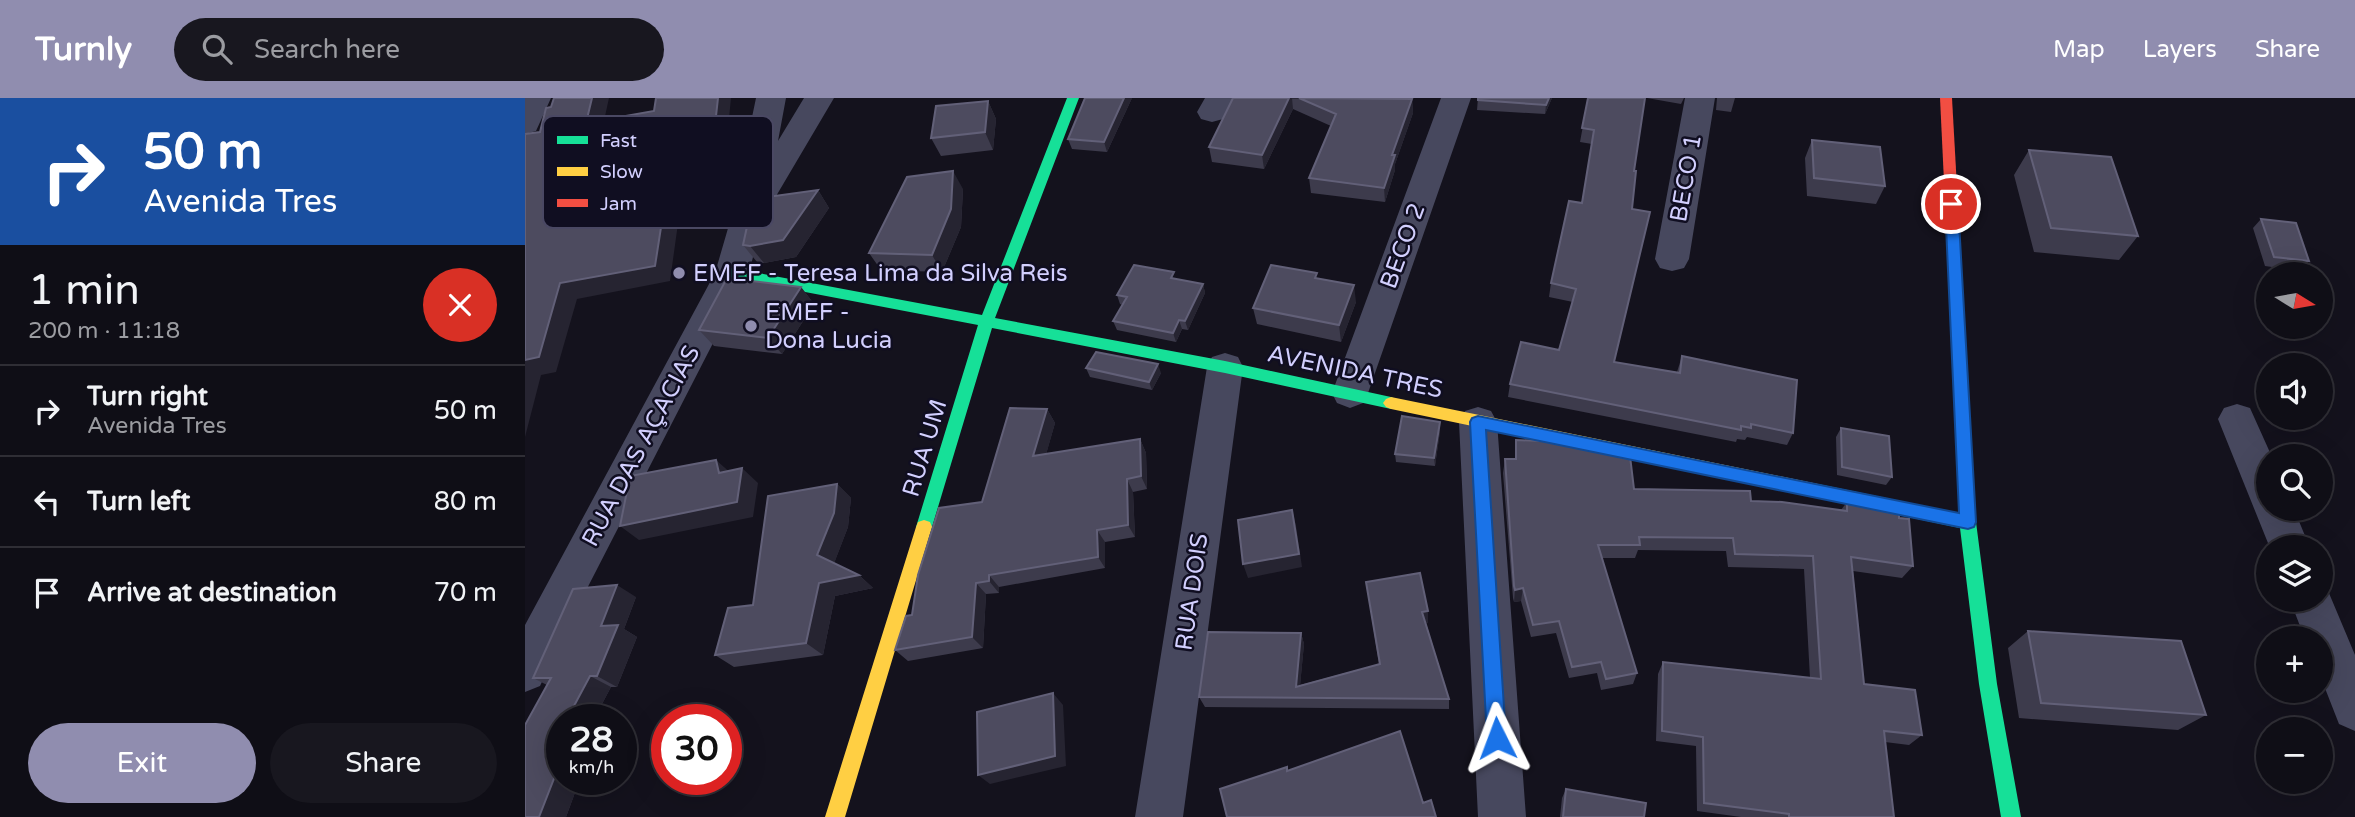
<!DOCTYPE html>
<html lang="en">
<head>
<meta charset="utf-8">
<style>
  :root { --surface:#0f0e16; --page:#18171f; --text:#f1f3f6; --muted:#9b9ca1; --line:#2f2e35; --accent:#908daf }
  body { margin:0; font-family:"Varela Round",sans-serif; background:var(--page); color:var(--text); height:100vh; display:flex; flex-direction:column; font-size:26px; white-space:nowrap }
  * { box-sizing:border-box; margin:0 }
  p { font-size:23px; color:var(--muted) }
  .icon { flex:none; width:38px; height:38px; fill:none; stroke:currentColor; stroke-width:2; stroke-linecap:round; stroke-linejoin:round }
  .map { position:relative; flex:1; overflow:hidden }
  .side { display:flex; flex-direction:column; background:var(--surface); width:525px }
  .side>* { flex:none }
  .top-card { background:#1a4fa0; color:#fff; overflow:hidden }
  .needle { width:46px; rotate:101deg }
  .fabs { position:absolute; left:1731px; top:164px; display:grid; gap:14px }
  .fabs a { display:grid; place-items:center; width:77px; height:77px; border-radius:50%; background:var(--surface); box-shadow:0 7px 28px #0002,0 0 0 2px var(--line); font-size:35px }
  .speed { position:absolute; left:21px; top:606px; display:flex; gap:14px; font-size:35px; font-weight:700; text-align:center }
  .speed>* { display:grid; place-content:center; width:91px; height:91px; border-radius:50%; background:var(--surface); box-shadow:0 7px 28px #0002,0 0 0 2px var(--line); line-height:1 }
  .speed small { font-size:18px; font-weight:400 }
  .speed .limit { border:10px solid #d22; background:#fff; color:#111 }
  .pin { position:absolute; display:grid; place-items:center; width:60px; height:60px; color:#fff; margin:-30px; border:4px solid #fff; border-radius:50%; box-shadow:0 2px 7px #0007 }
  .me { position:absolute; width:77px; margin:-38px; rotate:357deg; stroke-linejoin:round; filter:drop-shadow(0 0 5px #0008) }
  .turn { display:flex; align-items:center; gap:24px; height:147px; padding:0 28px; font-size:32px }
  .turn .icon { width:91px; height:91px; stroke-width:2.5 }
  .turn b { display:block; font-size:49px; line-height:60px }
  .round { display:grid; place-items:center; flex:none; width:74px; height:74px; border-radius:37px; background:var(--page) }
  .overview { display:flex; align-items:center; justify-content:space-between; height:119px; padding:0 28px }
  h1 { font-size:42px; font-weight:600; line-height:52px }
  .primary-button { display:flex; gap:14px; margin-top:auto; padding:14px 28px }
  .primary-button a { flex:1; height:80px; border-radius:42px; background:var(--accent); color:#fff; font-size:28px; font-weight:600; line-height:80px; text-align:center }
  .primary-button a+a { background:var(--page); color:var(--text) }
  ul { padding:0; list-style:none }
  li { display:flex; align-items:center; gap:21px; height:91px; padding:0 28px; border-top:2px solid var(--line) }
  li div { flex:1 }
  li b { display:block; font-size:26px }
  li em { font-style:normal }
  header { display:flex; align-items:center; gap:42px; box-sizing:border-box; height:98px; padding:0 35px; background:var(--accent); color:#fff }
  header strong { font-size:33px }
  nav { display:flex; gap:38px; margin-inline-start:auto; font-size:24px }
  .search { width:490px; height:63px; background:var(--page); display:flex; align-items:center; gap:18px; box-sizing:border-box; padding:0 24px; border-radius:38px; color:var(--muted); font-size:26px }
  main { display:flex; flex:1; min-height:0 }
  .map>svg:first-child { display:block }
  .lines { fill:none; stroke-linecap:round; stroke-linejoin:round }
  .street { fill:#47485e; fill-rule:evenodd }
  .fast { fill:#16e098; fill-rule:evenodd }
  .slow { fill:#ffcf43; fill-rule:evenodd }
  .jam { fill:#f24e42; fill-rule:evenodd }
  .wall { fill:#3d3b4c }
  .shaded-wall { fill:#262431 }
  .building { fill:#4d4b5f; stroke:#626078; stroke-width:2 }
  .route { fill:#1a73e8; stroke:#114b97; stroke-width:2 }
  .poi-dot { fill:#908daf; stroke:#100e21; stroke-width:2.5 }
  .labels { text-anchor:middle; dominant-baseline:central; stroke-width:5; stroke-linejoin:round; paint-order:stroke }
  .street-label { font-size:24px; fill:#d2cffe; stroke:#100e21 }
  .poi-label { font-size:24px; fill:#d2cffe; stroke:#100e21; text-anchor:start }
  .key { fill:#100e21; stroke:#4a4863; stroke-width:2 }
  .key-label { font-size:19px; fill:#d2cffe }
</style>
</head>
<body>
<header>
<strong>Turnly</strong>
<div class="search"><svg class="icon" aria-label="search" viewBox="0 0 24 24"><circle cx="10" cy="10" r="6"/><path d="M15 15l6 6"/></svg>Search here</div>
<nav><a>Map</a><a>Layers</a><a>Share</a></nav>
</header>
<main>
<section class="side">
<div class="top-card">
<div class="turn"><svg class="icon" aria-label="right" viewBox="0 0 24 24"><path d="M7 20v-9h11M14 6l5 5-5 5"/></svg><div><b>50 m</b>Avenida Tres</div></div>
</div>
<div class="overview"><div><h1>1 min</h1><p>200 m · 11:18</p></div><a class="round" style="background:#d93025;color:#fff"><svg class="icon" aria-label="close" viewBox="0 0 24 24"><path d="M6 6l12 12M18 6L6 18"/></svg></a></div>
<ul>
<li><svg class="icon" aria-label="right" viewBox="0 0 24 24"><path d="M7 20v-9h11M14 6l5 5-5 5"/></svg><div><b>Turn right</b><p>Avenida Tres</p></div><em>50 m</em></li>
<li><svg class="icon" aria-label="left" viewBox="0 0 24 24"><path d="M17 20v-9H6M10 6l-5 5 5 5"/></svg><div><b>Turn left</b></div><em>80 m</em></li>
<li><svg class="icon" aria-label="arrive" viewBox="0 0 24 24"><path d="M6 21V4h12l-3 4 3 4H6"/></svg><div><b>Arrive at destination</b></div><em>70 m</em></li>
</ul>
<div class="primary-button"><a>Exit</a><a>Share</a></div>
</section>
<div class="map">
<svg width="1830" height="719" viewBox="0 0 1830 719">
  <rect width="100%" height="100%" fill="#14121d"/>
  <g class="lines">
    <path class="street" d="M 0,0 L 26,0 L 11,33 L 0,36 Z
      M 231,0 L 261,0 L 253,43 L 279,0 L 309,0 L 247,105 L 241,107 L 224,175 L 51,512 L 15,588 L 0,594 L 0,527 L 190,175 L 206,120 Z
      M 680,0 L 710,0 L 698,21 L 687,24 L 676,21 L 672,14 Z
      M 916,0 L 946,0 L 843,295 L 838,305 L 825,310 L 812,305 L 807,295 Z
      M 1160,0 L 1190,0 L 1164,161 L 1159,170 L 1147,173 L 1135,170 L 1130,161 Z
      M 700,255 L 713,259 L 718,269 L 658,719 L 610,719 L 682,269 L 687,259 Z
      M 1712,306 L 1725,310 L 1747,359 L 1743,359 L 1743,411 L 1769,411 L 1785,450 L 1745,450 L 1693,321 L 1699,310 Z
      M 953,309 L 966,313 L 972,324 L 1001,719 L 953,719 L 934,324 L 940,313 Z
      M 1796,486 L 1801,488 L 1830,557 L 1830,633 L 1814,626 L 1796,580 L 1796,541 L 1780,541 L 1765,502 L 1796,502 Z"/>
    <path class="fast" d="M 542,0 L 554,0 L 470,220 L 700,263 L 866,299 L 871,301 L 874,305 L 871,309 L 866,311 L 700,275 L 467,230 L 407,429 L 405,434 L 399,436 L 393,434 L 391,429 L 453,227 L 207,180 L 200,175 L 207,170 L 457,217 Z
      M 1434,245 L 1441,251 L 1451,424 L 1472,586 L 1496,719 L 1476,719 L 1454,586 L 1435,430 L 1293,400 L 1287,398 L 1285,393 L 1287,388 L 1293,386 L 1434,415 L 1427,251 Z"/>
    <path class="slow" d="M 866,299 L 1293,386 L 1299,388 L 1301,393 L 1299,398 L 1293,400 L 866,311 L 861,309 L 858,305 L 861,301 Z
      M 399,422 L 405,424 L 407,429 L 320,719 L 300,719 L 391,429 L 393,424 Z"/>
    <path class="jam" d="M 1415,0 L 1427,0 L 1441,251 L 1434,257 L 1427,251 Z"/>
  </g>
  <path class="wall" d="M 607,0 L 582,54 L 547,51 L 543,41 Z
    M 708,0 L 887,1 L 888,15 L 870,66 L 870,72 L 860,104 L 786,95 L 784,80 L 806,28 L 768,11 L 739,71 L 687,64 L 684,49 Z
    M 953,0 L 1027,0 L 1020,16 L 952,12 Z
    M 1063,0 L 1109,73 L 1089,264 L 1152,274 L 1157,258 L 1268,335 L 1262,347 L 1222,339 L 1220,342 L 1212,341 L 1211,344 L 983,299 L 985,286 L 1034,252 L 1048,204 L 1024,199 L 1026,185 L 1057,105 L 1067,46 L 1055,44 Z
    M 1122,0 L 1159,0 L 1156,6 Z
    M 1192,0 L 1210,0 L 1206,14 L 1191,12 Z
    M 463,3 L 471,21 L 468,52 L 416,58 L 406,40 Z
    M 1287,42 L 1360,88 L 1351,106 L 1282,98 L 1280,60 Z
    M 1504,52 L 1613,138 L 1594,162 L 1509,154 L 1489,77 Z
    M 438,91 L 436,129 L 417,174 L 356,172 L 344,155 Z
    M 293,92 L 304,110 L 271,159 L 239,165 L 232,164 L 218,147 Z
    M 1736,121 L 1784,163 L 1775,173 L 1740,168 L 1728,130 Z
    M 651,181 L 678,186 L 680,195 L 663,232 L 657,231 L 651,244 L 592,232 L 588,223 L 598,207 L 595,206 L 592,197 Z
    M 276,189 L 289,206 L 257,256 L 189,248 L 174,232 Z
    M 831,204 L 816,244 L 732,226 L 728,210 Z
    M 561,270 L 636,275 L 627,292 L 565,279 Z
    M 522,311 L 530,325 L 521,356 L 615,341 L 621,355 L 622,391 L 608,394 L 610,439 L 580,444 L 580,470 L 474,489 L 474,495 L 461,496 L 458,550 L 383,563 L 370,552 L 387,517 L 457,404 Z
    M 1316,330 L 1367,379 L 1361,387 L 1312,377 L 1311,339 Z
    M 915,333 L 910,368 L 871,364 L 870,356 Z
    M 991,342 L 1109,391 L 1316,412 L 1322,404 L 1374,420 L 1388,468 L 1377,480 L 1328,473 L 1339,586 L 1397,637 L 1384,647 L 1360,644 L 1369,719 L 1216,719 L 1172,713 L 1171,648 L 1131,643 L 1133,576 L 1138,564 L 1285,580 L 1279,471 L 1203,469 L 1201,453 L 1113,452 L 1110,460 L 1077,460 L 1112,575 L 1108,586 L 1076,592 L 1072,575 L 1044,580 L 1031,535 L 1006,539 L 996,503 L 989,504 L 988,500 L 978,375 L 980,361 L 990,361 Z
    M 312,386 L 326,400 L 323,429 L 309,465 L 334,477 L 348,490 L 310,498 L 298,557 L 209,569 L 190,557 L 228,507 Z
    M 841,484 L 903,525 L 901,525 L 924,601 L 924,611 L 680,609 L 674,599 L 776,535 L 779,546 L 775,587 L 854,566 Z
    M 111,499 L 99,531 L 112,539 L 92,589 L 86,589 L 37,681 L 55,681 L 41,719 L 22,587 L 8,580 Z
    M 1503,533 L 1681,617 L 1653,632 L 1494,620 L 1483,550 Z
    M 1041,691 L 1119,719 L 1035,719 L 1037,700 Z"/>
  <path class="shaded-wall" d="M 67,0 L 84,0 L 75,41 L 61,25 Z
    M 193,0 L 206,0 L 200,61 L 161,68 L 145,183 L 52,201 L 31,274 L 16,277 L 0,339 L 0,262 L 35,185 Z
    M 599,0 L 607,0 L 582,54 L 579,44 Z
    M 764,0 L 767,0 L 768,11 L 739,71 L 737,57 Z
    M 1024,0 L 1027,0 L 1020,16 L 1021,7 Z
    M 887,1 L 888,15 L 870,66 L 870,72 L 860,104 L 859,90 L 867,57 Z
    M 463,3 L 471,21 L 468,52 L 460,34 Z
    M 428,73 L 438,91 L 436,129 L 417,174 L 407,157 Z
    M 293,92 L 304,110 L 271,159 L 239,165 L 225,148 Z
    M 678,186 L 680,195 L 663,232 L 660,223 Z
    M 829,187 L 831,204 L 816,244 L 814,227 Z
    M 276,189 L 289,206 L 257,256 L 243,240 Z
    M 654,222 L 657,231 L 651,244 L 648,235 Z
    M 633,266 L 636,275 L 627,292 L 624,284 Z
    M 522,311 L 530,325 L 517,371 L 508,358 Z
    M 915,324 L 915,333 L 910,368 L 909,360 Z
    M 615,341 L 621,355 L 622,391 L 616,378 Z
    M 191,362 L 208,377 L 194,375 Z
    M 217,370 L 233,385 L 228,419 L 114,442 L 95,428 Z
    M 602,381 L 608,394 L 610,439 L 603,427 Z
    M 312,386 L 326,400 L 323,429 L 307,471 L 292,457 Z
    M 767,412 L 771,427 L 777,469 L 723,480 L 718,466 Z
    M 572,432 L 580,444 L 580,470 L 573,459 Z
    M 334,477 L 348,490 L 310,498 L 298,557 L 281,545 L 294,485 Z
    M 464,477 L 474,489 L 474,495 L 464,483 Z
    M 451,485 L 461,496 L 458,550 L 447,539 Z
    M 92,487 L 111,499 L 99,531 L 112,539 L 92,589 L 72,578 L 76,528 Z
    M 998,490 L 996,503 L 989,504 L 990,492 Z
    M 903,513 L 903,525 L 898,526 L 897,514 Z
    M 776,535 L 779,546 L 774,599 L 771,589 Z
    M 65,578 L 86,589 L 69,621 L 42,621 Z
    M 528,595 L 538,607 L 541,668 L 465,686 L 453,677 Z
    M 37,632 L 37,681 L 55,681 L 41,719 L 14,719 L 23,659 Z"/>
  <path class="building" d="M 29,0 L 67,0 L 61,25 L 129,13 L 131,0 L 193,0 L 188,45 L 148,52 L 130,168 L 35,185 L 14,259 L 0,262 L 0,36 L 15,34 L 21,10 L 26,9 Z
    M 560,0 L 599,0 L 579,44 L 543,41 Z
    M 708,0 L 764,0 L 737,57 L 684,49 Z
    M 774,0 L 887,1 L 867,57 L 870,57 L 859,90 L 784,80 L 811,16 Z
    M 953,0 L 1024,0 L 1021,7 L 953,2 Z
    M 1063,0 L 1120,0 L 1109,73 L 1111,73 L 1107,111 L 1125,114 L 1089,264 L 1155,275 L 1157,258 L 1272,282 L 1268,335 L 1226,326 L 1226,330 L 1216,328 L 1216,332 L 985,286 L 996,244 L 1034,252 L 1051,191 L 1026,185 L 1044,103 L 1057,105 L 1069,32 L 1057,30 Z
    M 463,3 L 460,34 L 406,40 L 411,8 Z
    M 1287,42 L 1355,49 L 1360,88 L 1289,80 Z
    M 1504,52 L 1586,59 L 1613,138 L 1526,130 Z
    M 428,73 L 426,111 L 407,157 L 344,155 L 382,79 Z
    M 293,92 L 258,142 L 225,148 L 218,147 L 228,101 Z
    M 1736,121 L 1771,125 L 1784,163 L 1749,159 Z
    M 609,167 L 649,174 L 646,180 L 678,186 L 660,223 L 654,222 L 648,235 L 588,223 L 602,199 L 592,197 Z
    M 746,167 L 792,175 L 790,180 L 829,187 L 814,227 L 728,210 Z
    M 202,180 L 276,189 L 243,240 L 174,232 Z
    M 571,254 L 633,266 L 624,284 L 561,270 Z
    M 485,310 L 522,311 L 508,358 L 615,341 L 616,378 L 602,381 L 603,427 L 572,432 L 573,459 L 464,477 L 464,483 L 451,485 L 447,539 L 370,552 L 381,518 L 387,517 L 393,477 L 414,410 L 457,404 Z
    M 877,318 L 915,324 L 909,360 L 870,356 Z
    M 1316,330 L 1364,338 L 1367,379 L 1317,369 Z
    M 991,342 L 1042,344 L 1105,358 L 1109,391 L 1225,393 L 1226,403 L 1257,404 L 1322,413 L 1322,404 L 1374,414 L 1374,420 L 1384,421 L 1388,468 L 1326,459 L 1339,586 L 1390,592 L 1397,637 L 1359,633 L 1369,719 L 1264,719 L 1264,716 L 1179,705 L 1178,639 L 1137,633 L 1138,564 L 1296,581 L 1288,458 L 1210,456 L 1208,440 L 1114,439 L 1115,447 L 1073,447 L 1112,575 L 1081,581 L 1076,564 L 1047,569 L 1034,523 L 1008,527 L 998,490 L 990,492 L 989,488 L 980,361 L 991,361 Z
    M 191,362 L 194,375 L 217,370 L 212,404 L 95,428 L 105,378 Z
    M 312,386 L 309,415 L 292,457 L 334,477 L 294,485 L 281,545 L 190,557 L 203,510 L 228,507 L 243,398 Z
    M 767,412 L 774,456 L 718,466 L 713,422 Z
    M 895,475 L 903,513 L 897,514 L 924,601 L 674,599 L 683,534 L 776,535 L 771,589 L 855,566 L 841,484 Z
    M 92,487 L 76,528 L 93,527 L 72,578 L 65,578 L 42,621 L 37,621 L 37,632 L 23,659 L 37,657 L 37,660 L 14,719 L 0,719 L 0,627 L 26,580 L 8,580 L 48,491 Z
    M 1503,533 L 1656,543 L 1681,617 L 1516,605 Z
    M 528,595 L 530,658 L 453,677 L 452,614 Z
    M 875,633 L 898,705 L 906,702 L 911,719 L 702,719 L 695,691 L 762,669 L 762,673 Z
    M 1041,691 L 1121,705 L 1119,719 L 1038,719 Z"/>
  <path class="route" d="M 1426,101 L 1433,106 L 1451,424 L 1449,429 L 1443,431 L 961,332 L 981,640 L 978,647 L 972,649 L 965,647 L 962,640 L 945,324 L 947,320 L 953,318 L 1434,415 L 1420,106 Z"/>
  <g class="poi-dot">
    <circle cx="154" cy="175" r="7"/>
    <circle cx="226" cy="228" r="7"/>
  </g>
  <g class="labels">
    <g class="street-label">
      <text transform="translate(1161 80) rotate(-80)">BECO 1</text>
      <text transform="translate(878 148) rotate(-70)">BECO 2</text>
      <text transform="translate(830 274) rotate(12)">AVENIDA TRES</text>
      <text transform="translate(116 348) rotate(-62)">RUA DAS AÇACIAS</text>
      <text transform="translate(400 350) rotate(-73)">RUA UM</text>
      <text transform="translate(667 494) rotate(-82)">RUA DOIS</text>
    </g>
    <g class="poi-label">
      <text x="168" y="175">EMEF - Teresa Lima da Silva Reis</text>
      <text x="240" y="214">EMEF -<tspan x="240" dy="28">Dona Lucia</tspan></text>
    </g>
  </g>
  <rect x="18" y="18" width="230" height="112" rx="10" class="key"/>
  <rect x="32" y="38" width="31" height="8" fill="#16e098"/>
  <rect x="32" y="69" width="31" height="9" fill="#ffcf43"/>
  <rect x="32" y="101" width="31" height="8" fill="#f24e42"/>
  <g class="key-label">
    <text x="75" y="49">Fast</text>
    <text x="75" y="80">Slow</text>
    <text x="75" y="112">Jam</text>
  </g>
</svg>
<div class="fabs">
<a><svg class="needle" viewBox="-14 -14 28 28"><path d="M0-13l5 13h-10z" fill="#e53935"/><path d="M0 13l5-13h-10z" fill="#9b9ca1"/></svg></a>
<a><svg class="icon" aria-label="sound" viewBox="0 0 24 24"><path d="M4 9h4l5-4v14l-5-4H4zM17 9q2 3 0 6"/></svg></a>
<a><svg class="icon" aria-label="search" viewBox="0 0 24 24"><circle cx="10" cy="10" r="6"/><path d="M15 15l6 6"/></svg></a>
<a><svg class="icon" aria-label="layers" viewBox="0 0 24 24"><path d="M12 4l9 5-9 5-9-5zM3 14l9 5 9-5"/></svg></a>
<a>+</a>
<a>−</a>
</div>
<div class="speed"><div>28<small>km/h</small></div><div class="limit">30</div></div>
<div class="pin" style="left:1426px;top:106px;background:#d93025"><svg class="icon" aria-label="arrive" viewBox="0 0 24 24"><path d="M6 21V4h12l-3 4 3 4H6"/></svg></div>
<svg class="me" style="left:972px;top:640px" viewBox="-20 -20 40 40"><path d="M0-17L14 15 0 8-14 15z" fill="#1a73e8" stroke="#fff" stroke-width="4"/></svg>
</div>
</main>
</body>
</html>
